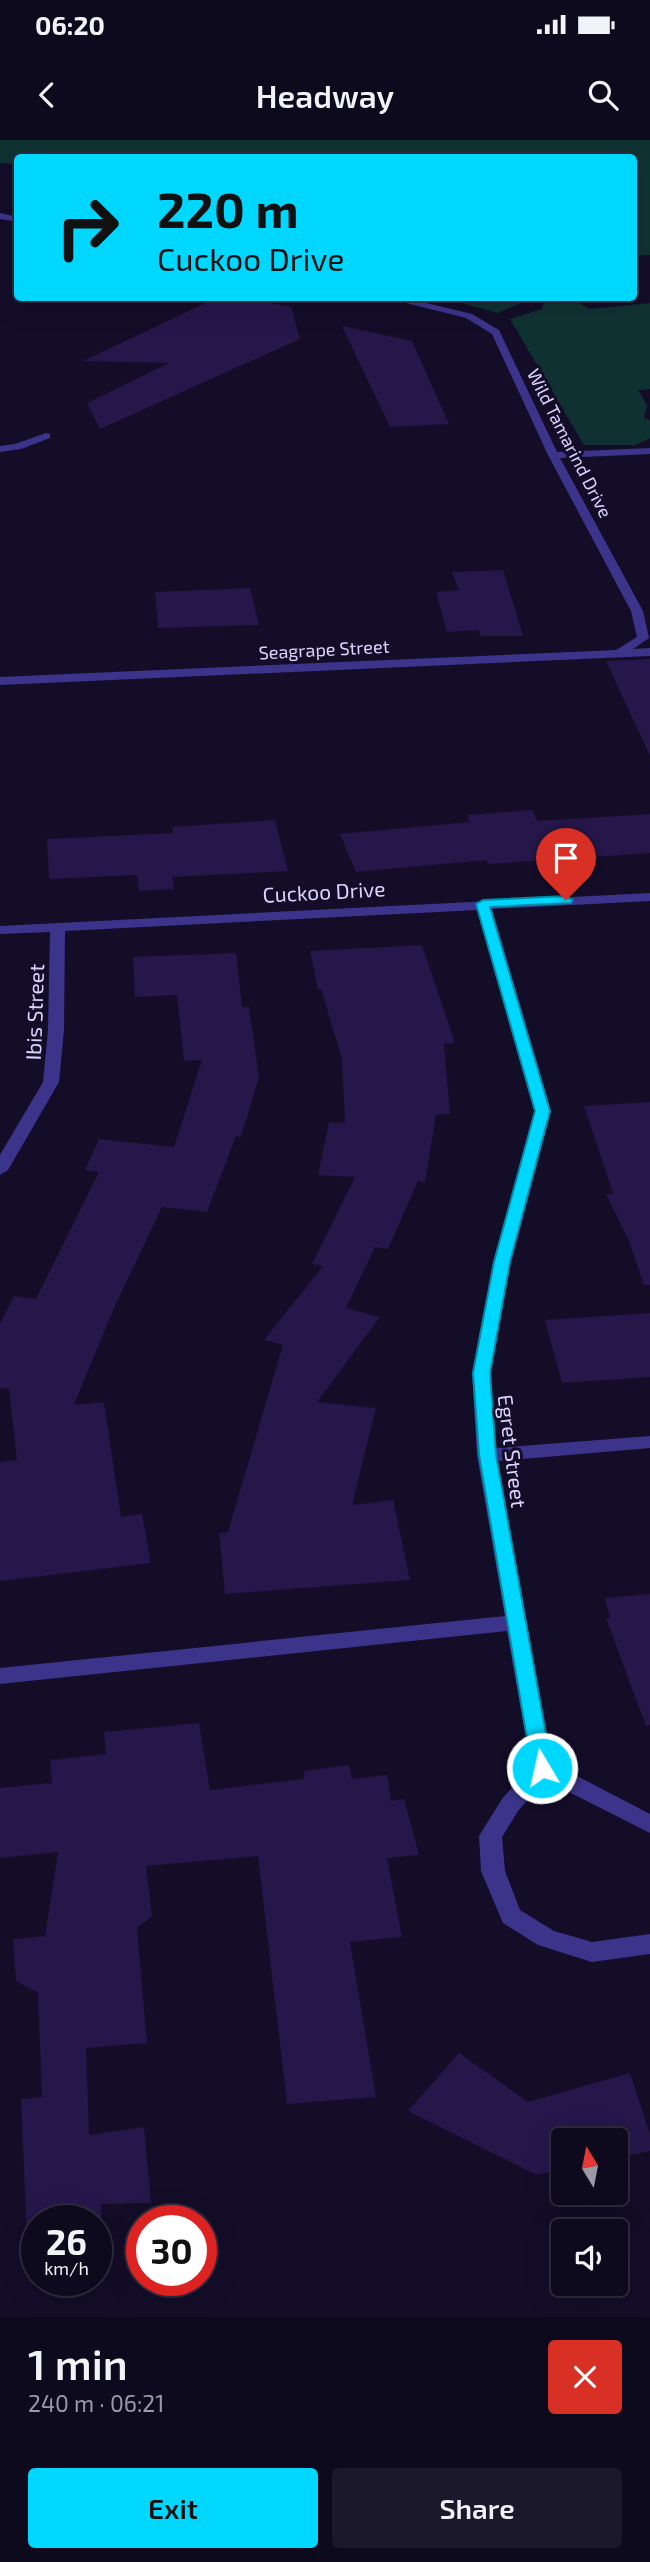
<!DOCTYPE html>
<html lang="en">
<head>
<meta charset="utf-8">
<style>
  :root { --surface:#0e0a1e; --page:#1c182b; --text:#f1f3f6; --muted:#9b9aa4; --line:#2e2b3c; --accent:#00d7ff }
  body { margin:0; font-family:"Exo 2",sans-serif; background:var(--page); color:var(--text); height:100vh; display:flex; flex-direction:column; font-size:26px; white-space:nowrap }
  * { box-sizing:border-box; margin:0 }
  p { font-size:23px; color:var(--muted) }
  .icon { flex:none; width:38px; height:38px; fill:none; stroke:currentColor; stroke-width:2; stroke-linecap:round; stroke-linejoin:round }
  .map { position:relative; height:2177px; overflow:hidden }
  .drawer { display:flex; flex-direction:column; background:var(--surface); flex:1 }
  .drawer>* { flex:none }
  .guide { position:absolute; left:14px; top:14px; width:623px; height:147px; border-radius:7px; box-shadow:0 7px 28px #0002,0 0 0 2px var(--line); background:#00d7ff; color:#111; overflow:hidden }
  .needle { width:46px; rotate:350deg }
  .tools { position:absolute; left:551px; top:1988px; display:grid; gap:14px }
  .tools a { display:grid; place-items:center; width:77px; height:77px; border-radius:7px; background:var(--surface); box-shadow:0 7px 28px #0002,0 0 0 2px var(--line); font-size:35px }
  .speed { position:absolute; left:21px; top:2065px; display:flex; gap:14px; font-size:35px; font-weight:700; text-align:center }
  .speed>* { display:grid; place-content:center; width:91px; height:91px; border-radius:50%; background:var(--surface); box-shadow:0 7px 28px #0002,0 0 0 2px var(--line); line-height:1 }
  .speed small { font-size:18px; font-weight:400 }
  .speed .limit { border:10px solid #d22; background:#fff; color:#111 }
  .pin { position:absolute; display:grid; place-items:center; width:60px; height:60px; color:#fff; margin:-72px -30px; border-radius:50% 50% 50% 0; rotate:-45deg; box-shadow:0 0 7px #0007 }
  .pin .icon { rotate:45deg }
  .me { position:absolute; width:77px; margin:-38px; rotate:351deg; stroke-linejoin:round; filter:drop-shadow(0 0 5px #0008) }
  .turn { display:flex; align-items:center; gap:24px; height:147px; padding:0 28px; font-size:32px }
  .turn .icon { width:91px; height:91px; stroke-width:2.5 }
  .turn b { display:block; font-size:49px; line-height:60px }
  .round { display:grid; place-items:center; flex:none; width:74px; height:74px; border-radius:7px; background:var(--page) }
  .overview { display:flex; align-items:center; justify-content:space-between; height:119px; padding:0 28px }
  h1 { font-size:42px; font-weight:600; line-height:52px }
  .button { display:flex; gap:14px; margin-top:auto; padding:14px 28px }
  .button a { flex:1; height:80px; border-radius:7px; background:var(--accent); color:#111; font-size:28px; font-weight:600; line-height:80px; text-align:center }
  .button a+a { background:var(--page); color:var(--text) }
  .status { display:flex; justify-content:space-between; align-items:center; height:49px; padding:0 35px; background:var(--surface); direction:ltr }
  .status svg { height:19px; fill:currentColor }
  header { display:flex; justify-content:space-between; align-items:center; height:91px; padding:0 28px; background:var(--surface); font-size:32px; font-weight:600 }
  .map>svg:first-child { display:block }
  .green { fill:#103132 }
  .building { fill:#25174a }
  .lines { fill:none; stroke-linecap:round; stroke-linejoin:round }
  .minor { fill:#3c348b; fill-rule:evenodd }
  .route { fill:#00d7ff; stroke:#008ca6; stroke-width:2 }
  .labels { text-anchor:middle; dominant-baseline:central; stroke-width:6; stroke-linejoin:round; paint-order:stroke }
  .far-street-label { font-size:18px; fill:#dbd4ff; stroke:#130d28 }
  .street-label { font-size:21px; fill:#dbd4ff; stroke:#130d28 }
</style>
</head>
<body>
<div class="status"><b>06:20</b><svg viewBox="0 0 49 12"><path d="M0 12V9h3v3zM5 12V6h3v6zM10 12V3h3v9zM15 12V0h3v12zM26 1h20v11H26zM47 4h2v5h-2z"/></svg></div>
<header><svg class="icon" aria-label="back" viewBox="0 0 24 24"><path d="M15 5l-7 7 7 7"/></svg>Headway<svg class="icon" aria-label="search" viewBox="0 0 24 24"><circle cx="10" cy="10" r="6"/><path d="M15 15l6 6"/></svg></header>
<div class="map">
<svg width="650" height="2177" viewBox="0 0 650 2177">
  <rect width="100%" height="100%" fill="#130d28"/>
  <path class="green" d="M 0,0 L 650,0 L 650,115 L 634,116 L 634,18 L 18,18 L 17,31 L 14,24 L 0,23 Z
    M 443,158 L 527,158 L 526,161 L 498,173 Z
    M 546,158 L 583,158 L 577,161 L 589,169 L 650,163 L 650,249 L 638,250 L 647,265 L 644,278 L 650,280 L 650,298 L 636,305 L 584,305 L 510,179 L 542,169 Z"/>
  <path class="building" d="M 216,158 L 247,158 L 291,167 L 300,199 L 100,289 L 87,263 L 169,223 L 83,221 Z
    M 342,186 L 412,201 L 449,284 L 390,287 Z
    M 503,430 L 523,496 L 481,496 L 478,490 L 447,492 L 436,452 L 459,450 L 452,432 Z
    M 250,448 L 259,485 L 158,488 L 155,452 Z
    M 650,519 L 650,616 L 606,521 Z
    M 532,670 L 537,681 L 650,674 L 650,713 L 488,724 L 486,720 L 356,732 L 340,694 L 470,682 L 467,675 Z
    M 275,680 L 288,731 L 172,737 L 174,749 L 139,751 L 137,735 L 49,739 L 47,699 L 173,693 L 172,687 Z
    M 422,805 L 455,903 L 444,904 L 450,974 L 436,975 L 425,1042 L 418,1041 L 388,1109 L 375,1107 L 346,1168 L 380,1177 L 317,1262 L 376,1268 L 352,1365 L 393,1360 L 410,1440 L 225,1454 L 219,1393 L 228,1392 L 283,1205 L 264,1200 L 323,1126 L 312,1124 L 355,1037 L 318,1035 L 329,982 L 345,983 L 342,919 L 321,849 L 318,849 L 310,811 Z
    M 236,813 L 242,867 L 249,867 L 259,937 L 241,997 L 236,996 L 207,1072 L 162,1067 L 114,1168 L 74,1265 L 104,1262 L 121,1377 L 142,1374 L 151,1423 L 0,1441 L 0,1322 L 17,1320 L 9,1249 L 0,1248 L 0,1184 L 14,1156 L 36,1159 L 99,1032 L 85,1030 L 99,999 L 174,1007 L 202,920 L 184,921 L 177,855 L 135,857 L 133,817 Z
    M 650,962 L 650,1145 L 644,1145 L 629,1101 L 606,1054 L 613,1053 L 584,966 Z
    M 650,1173 L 650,1237 L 562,1243 L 545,1180 Z
    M 650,1454 L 650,1585 L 646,1586 L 606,1478 L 610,1478 L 605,1458 Z
    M 199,1583 L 210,1650 L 304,1639 L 304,1631 L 349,1625 L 352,1639 L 387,1635 L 391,1661 L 404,1659 L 419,1715 L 387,1718 L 402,1797 L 350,1802 L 376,1957 L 287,1964 L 258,1716 L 146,1726 L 152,1776 L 137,1788 L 147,1903 L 86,1908 L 89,1995 L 144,1987 L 151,2063 L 101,2064 L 103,2117 L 96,2117 L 96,2081 L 37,2081 L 37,2120 L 28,2120 L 21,1959 L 42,1957 L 38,1853 L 16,1841 L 13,1799 L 45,1796 L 58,1712 L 0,1718 L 0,1648 L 52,1643 L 50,1620 L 106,1614 L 104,1592 Z
    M 459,1913 L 528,1962 L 630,1933 L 650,1995 L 650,2011 L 616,2018 L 616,2000 L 564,2000 L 564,2029 L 537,2035 L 408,1971 Z"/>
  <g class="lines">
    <path class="minor" d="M 0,73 L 18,77 L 18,82 L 0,79 Z
      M 393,158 L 406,158 L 472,174 L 499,190 L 557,312 L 650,308 L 650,314 L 560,318 L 643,471 L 649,498 L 633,509 L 650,508 L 650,516 L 0,545 L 0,537 L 616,510 L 637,497 L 631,471 L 548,315 L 492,194 L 466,178 L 394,160 Z
      M 46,293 L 50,294 L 50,298 L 21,309 L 0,312 L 0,306 L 15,304 Z
      M 650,753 L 650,761 L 492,769 L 551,971 L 511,1122 L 490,1233 L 496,1308 L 650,1296 L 650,1308 L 498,1321 L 552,1623 L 650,1674 L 650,1693 L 545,1640 L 518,1671 L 502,1697 L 505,1731 L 520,1770 L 554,1791 L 592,1802 L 650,1794 L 650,1814 L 592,1822 L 538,1805 L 503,1783 L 481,1731 L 479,1696 L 502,1659 L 531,1626 L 507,1491 L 0,1544 L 0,1528 L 505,1476 L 477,1315 L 472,1233 L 493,1122 L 535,971 L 477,770 L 65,791 L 64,890 L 59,942 L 8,1030 L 0,1035 L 0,1015 L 43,942 L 48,890 L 50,792 L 0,794 L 0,786 Z"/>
  </g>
  <path class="route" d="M 566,756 L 573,760 L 571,763 L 490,767 L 550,971 L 510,1122 L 490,1233 L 496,1315 L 552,1628 L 549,1633 L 542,1635 L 535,1633 L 532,1628 L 479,1315 L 473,1233 L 494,1122 L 535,971 L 476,764 L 483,760 Z"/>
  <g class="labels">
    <g class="far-street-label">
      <text transform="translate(570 303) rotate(63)">Wild Tamarind Drive</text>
      <text transform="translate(324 509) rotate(-3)">Seagrape Street</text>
    </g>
    <g class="street-label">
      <text transform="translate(324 751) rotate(-3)">Cuckoo Drive</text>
      <text transform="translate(34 872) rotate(-88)">Ibis Street</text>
      <text transform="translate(513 1311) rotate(83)">Egret Street</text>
    </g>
  </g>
</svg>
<div class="tools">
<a><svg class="needle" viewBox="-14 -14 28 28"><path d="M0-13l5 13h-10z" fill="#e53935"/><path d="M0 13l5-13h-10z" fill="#9b9aa4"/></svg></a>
<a><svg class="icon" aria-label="sound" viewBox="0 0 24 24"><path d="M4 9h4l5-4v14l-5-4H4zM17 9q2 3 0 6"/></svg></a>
</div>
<div class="speed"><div>26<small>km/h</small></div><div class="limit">30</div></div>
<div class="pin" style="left:566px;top:760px;background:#d93025"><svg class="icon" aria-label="arrive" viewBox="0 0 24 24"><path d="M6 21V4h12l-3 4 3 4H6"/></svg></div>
<svg class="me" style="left:542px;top:1628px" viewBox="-20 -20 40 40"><circle r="17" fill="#00d7ff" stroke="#fff" stroke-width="3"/><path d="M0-11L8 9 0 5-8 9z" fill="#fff"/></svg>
<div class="guide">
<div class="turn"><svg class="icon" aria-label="right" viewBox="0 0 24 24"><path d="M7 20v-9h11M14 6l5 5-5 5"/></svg><div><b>220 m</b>Cuckoo Drive</div></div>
</div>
</div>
<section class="drawer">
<div class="overview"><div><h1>1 min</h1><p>240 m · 06:21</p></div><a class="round" style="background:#d93025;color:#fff"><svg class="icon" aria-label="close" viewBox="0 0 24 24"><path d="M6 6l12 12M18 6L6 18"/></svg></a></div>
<div class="button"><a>Exit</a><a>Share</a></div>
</section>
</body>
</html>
